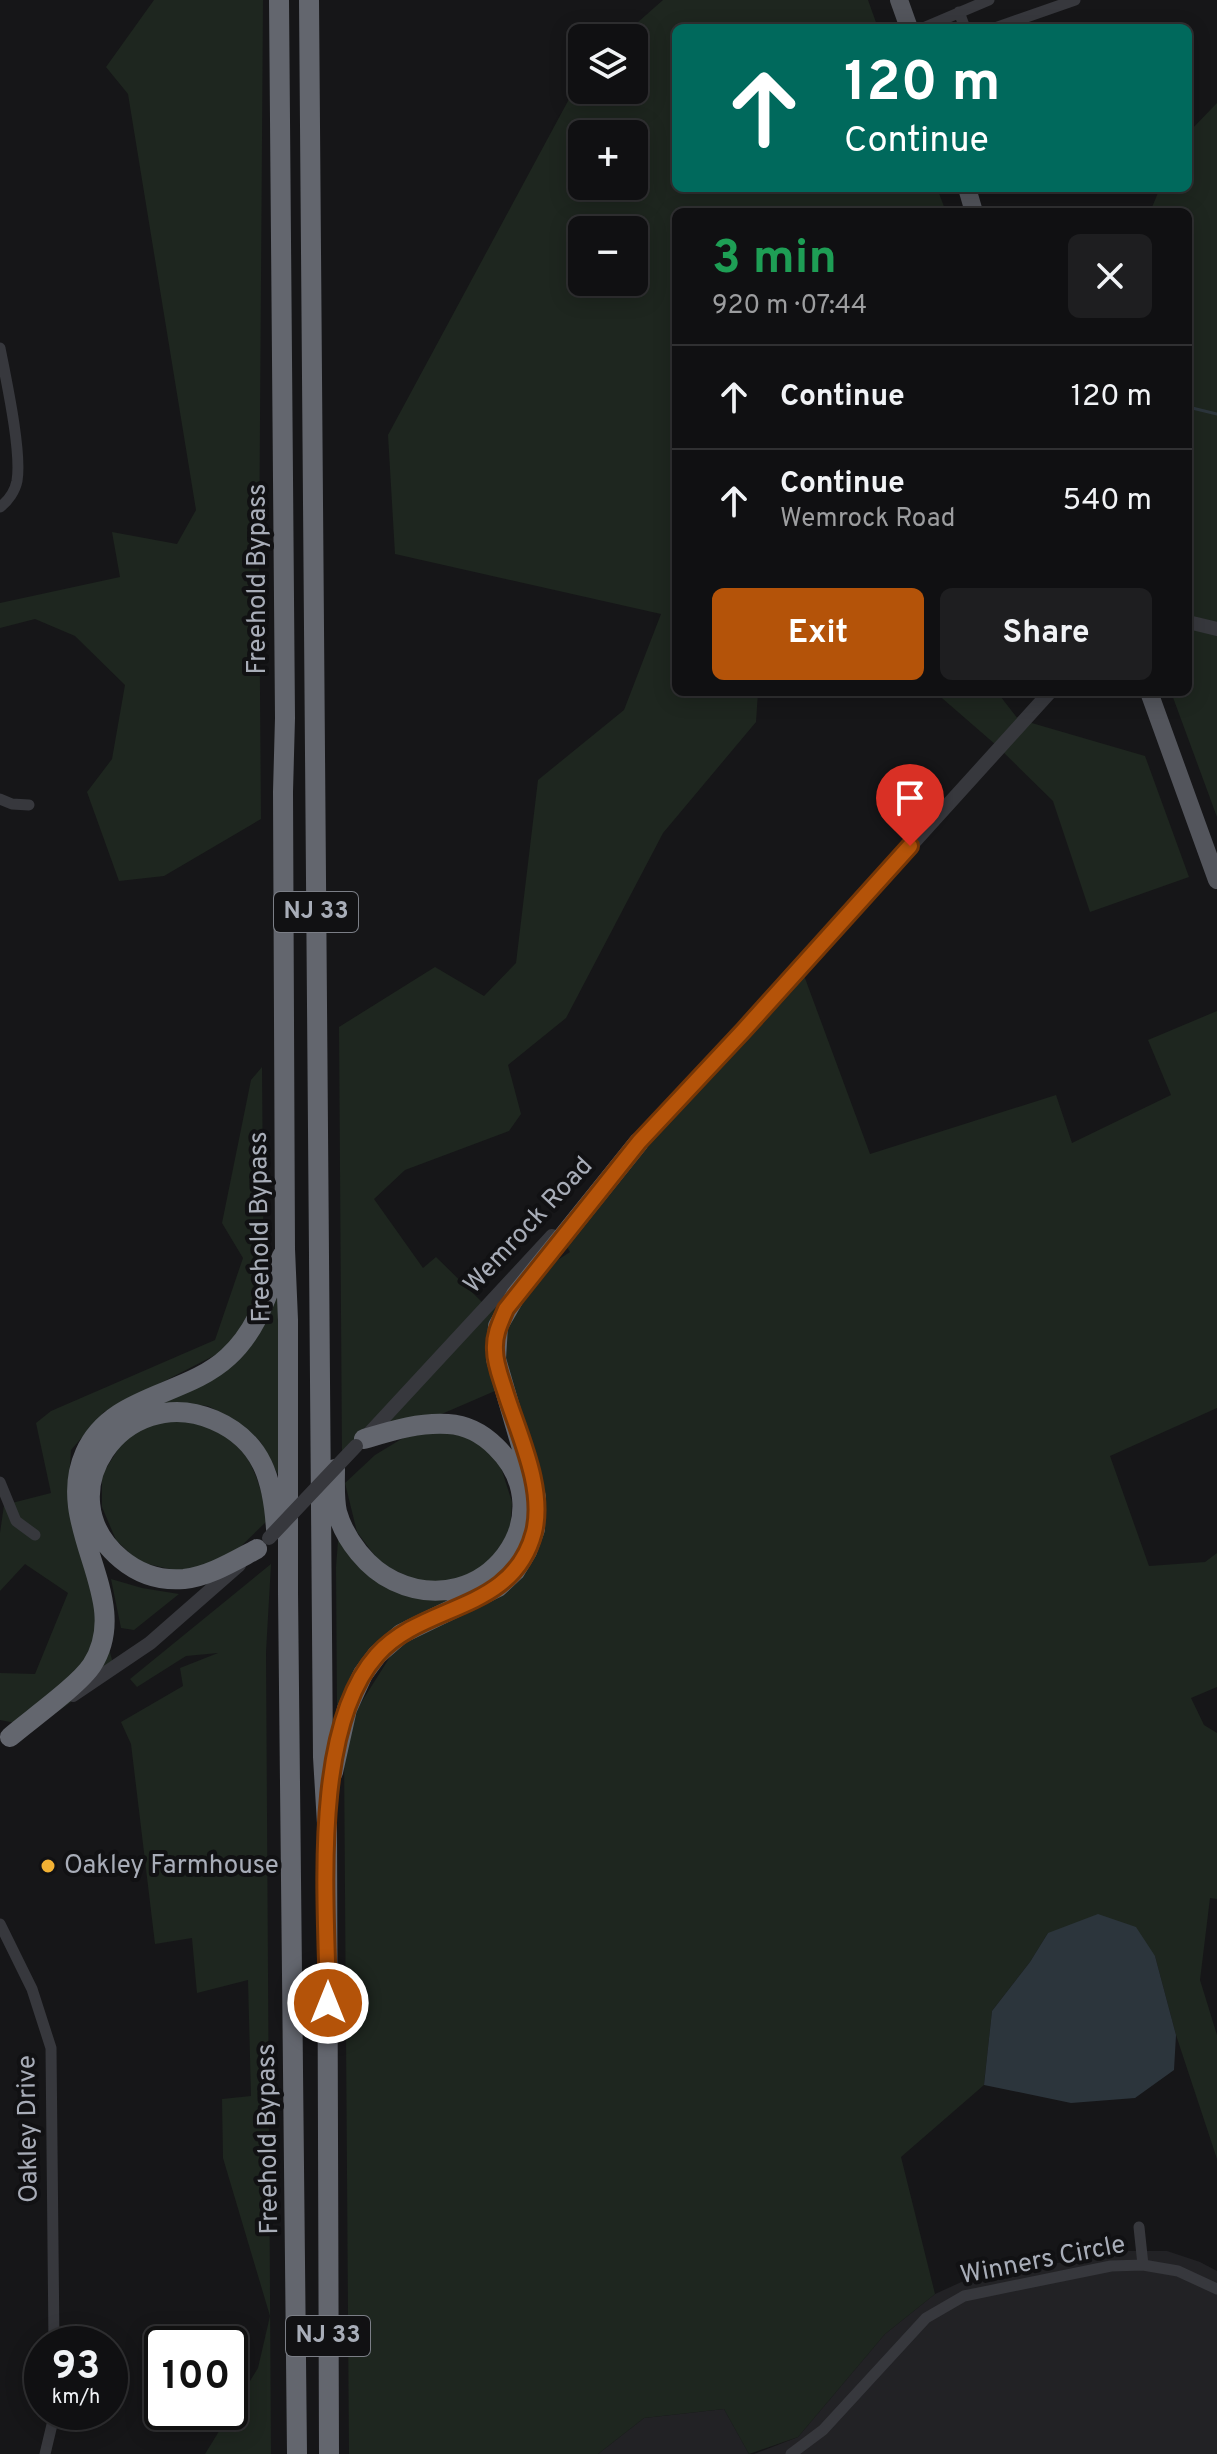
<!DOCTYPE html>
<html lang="en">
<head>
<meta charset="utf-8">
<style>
  :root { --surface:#101012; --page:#1e1e20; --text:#f1f3f6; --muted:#9c9d9f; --line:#303032; --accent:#b45309 }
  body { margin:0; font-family:Overpass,sans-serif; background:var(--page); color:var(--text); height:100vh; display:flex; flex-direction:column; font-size:30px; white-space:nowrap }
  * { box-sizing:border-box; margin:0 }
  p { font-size:26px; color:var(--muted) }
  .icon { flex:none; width:44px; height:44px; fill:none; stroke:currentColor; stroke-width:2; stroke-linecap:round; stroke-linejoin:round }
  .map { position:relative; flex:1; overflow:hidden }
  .side { position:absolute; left:672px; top:208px; width:520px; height:488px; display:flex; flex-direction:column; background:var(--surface); border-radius:12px; box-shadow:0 4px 20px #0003,0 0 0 2px var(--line) }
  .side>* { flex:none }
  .guide { position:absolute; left:672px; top:24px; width:520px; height:168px; border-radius:12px; box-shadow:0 4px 20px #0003,0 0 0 2px var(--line); background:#00695c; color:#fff; overflow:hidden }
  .fabs { position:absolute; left:568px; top:24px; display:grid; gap:16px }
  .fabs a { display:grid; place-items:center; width:80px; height:80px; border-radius:12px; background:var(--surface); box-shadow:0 4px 20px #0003,0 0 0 2px var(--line); font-size:40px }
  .speed { position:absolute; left:24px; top:2326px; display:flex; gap:16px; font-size:40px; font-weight:700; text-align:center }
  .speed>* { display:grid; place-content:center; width:104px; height:104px; border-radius:50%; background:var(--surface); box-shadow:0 4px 20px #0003,0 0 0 2px var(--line); line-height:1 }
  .speed small { font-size:20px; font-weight:400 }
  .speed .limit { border:4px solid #111; border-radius:12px; background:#fff; color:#111 }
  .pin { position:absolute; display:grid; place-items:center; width:68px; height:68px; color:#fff; margin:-82px -34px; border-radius:50% 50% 50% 0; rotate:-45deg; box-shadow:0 0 8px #0007 }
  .pin .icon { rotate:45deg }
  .me { position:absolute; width:88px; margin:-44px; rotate:0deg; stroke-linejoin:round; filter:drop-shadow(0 0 6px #0008) }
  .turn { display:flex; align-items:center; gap:28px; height:168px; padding:0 40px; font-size:36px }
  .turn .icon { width:104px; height:104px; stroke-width:2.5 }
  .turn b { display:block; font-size:56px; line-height:68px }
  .round { display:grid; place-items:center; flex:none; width:84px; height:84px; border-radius:12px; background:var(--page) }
  .summary { display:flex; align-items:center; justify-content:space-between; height:136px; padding:0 40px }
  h1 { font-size:48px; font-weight:700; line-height:60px; color:#1e9e55 }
  .button { display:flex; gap:16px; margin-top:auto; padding:16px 40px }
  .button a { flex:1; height:92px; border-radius:12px; background:var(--accent); color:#fff; font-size:32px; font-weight:700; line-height:92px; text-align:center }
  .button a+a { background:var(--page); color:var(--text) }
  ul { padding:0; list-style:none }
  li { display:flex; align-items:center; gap:24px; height:104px; padding:0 40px; border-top:2px solid var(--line) }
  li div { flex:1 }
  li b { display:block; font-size:30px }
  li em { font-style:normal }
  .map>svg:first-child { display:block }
  .built { fill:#222225 }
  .green { fill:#1e261f; fill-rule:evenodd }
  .water { fill:#2c353c }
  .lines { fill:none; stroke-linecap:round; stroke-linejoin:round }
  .stream { stroke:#2c353c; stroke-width:3 }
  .minor { stroke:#37383d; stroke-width:11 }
  .tertiary { stroke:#37383d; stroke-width:14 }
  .primary { stroke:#53555c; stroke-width:18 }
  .motorway { stroke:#63666e; stroke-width:20 }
  .tertiary-bridge { stroke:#37383d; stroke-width:14 }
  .route-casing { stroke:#753606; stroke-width:20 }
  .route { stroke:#b45309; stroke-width:14 }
  .poi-dot { fill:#f2b134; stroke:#111113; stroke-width:3 }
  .labels { text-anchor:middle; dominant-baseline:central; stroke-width:8; stroke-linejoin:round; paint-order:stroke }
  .shield { fill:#111113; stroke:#7b7e86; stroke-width:2 }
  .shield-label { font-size:24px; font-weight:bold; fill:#a8adb8 }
  .street-label { font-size:26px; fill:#a8adb8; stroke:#111113 }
  .poi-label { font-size:26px; fill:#a8adb8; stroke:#111113; text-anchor:start }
</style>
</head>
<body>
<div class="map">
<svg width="1217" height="2454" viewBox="0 0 1217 2454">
  <rect width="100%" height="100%" fill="#161618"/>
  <path class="built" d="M 1124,2251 L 1167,2251 L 1200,2262 L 1217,2271 L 1217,2454 L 754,2454 L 798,2437 L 885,2334 L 935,2294 L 968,2279 Z
    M 724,2409 L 749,2454 L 598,2454 L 644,2418 Z"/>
  <path class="green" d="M 154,0 L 263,0 L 259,562 L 261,819 L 164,876 L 119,881 L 87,792 L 112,759 L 125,685 L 75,636 L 35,619 L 0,628 L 0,603 L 120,577 L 112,532 L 177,544 L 196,510 L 128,94 L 106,67 Z
    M 663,0 L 868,0 L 878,28 L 676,28 L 676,188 L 937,188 L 946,212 L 676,212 L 676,692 L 758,692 L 756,722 L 663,833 L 566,1018 L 508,1065 L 521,1114 L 509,1131 L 405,1170 L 374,1199 L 423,1268 L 436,1257 L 486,1306 L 570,1252 L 557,1231 L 799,962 L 870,1154 L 1056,1095 L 1072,1143 L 1171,1095 L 1148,1040 L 1217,1011 L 1217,1408 L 1110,1456 L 1149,1566 L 1205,1562 L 1217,1553 L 1217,1687 L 1191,1698 L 1204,1725 L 1217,1733 L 1217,1899 L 1210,1898 L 1200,1980 L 1217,2035 L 1217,2159 L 1176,2035 L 1155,1956 L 1048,1933 L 1030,1962 L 992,2011 L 984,2085 L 901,2157 L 935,2294 L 885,2334 L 798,2437 L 749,2454 L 724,2409 L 644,2418 L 598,2454 L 349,2454 L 344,1752 L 352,1717 L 395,1649 L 529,1567 L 546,1500 L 511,1384 L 342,1457 L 339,1027 L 435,967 L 484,996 L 516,963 L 538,780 L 624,710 L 661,614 L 395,554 L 388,435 L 582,75 L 582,90 L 634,90 L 634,38 L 620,38 ZM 582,134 L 634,134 L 634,186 L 582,186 ZM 582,230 L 634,230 L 634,282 L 582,282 Z
    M 1217,103 L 1217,817 L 1171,692 L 1188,692 L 1188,212 L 1150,212 L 1160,188 L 1188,188 L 1188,133 Z
    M 935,692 L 997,692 L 1018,719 L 1145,756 L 1189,877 L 1090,912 L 1053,801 L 996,745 Z
    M 262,1067 L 264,1317 L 227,1349 L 104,1412 L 71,1450 L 68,1496 L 115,1671 L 36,1727 L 0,1720 L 0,1673 L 35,1674 L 68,1593 L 25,1564 L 0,1591 L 0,1533 L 4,1505 L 51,1493 L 36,1423 L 51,1411 L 215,1340 L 243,1258 L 222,1223 L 251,1080 Z
    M 277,1292 L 279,1304 L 282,1482 L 260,1441 L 231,1418 L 208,1406 L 174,1403 L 152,1405 L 219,1372 Z
    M 180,1418 C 191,1421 207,1422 217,1428 C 251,1446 260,1485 268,1520 L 234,1553 L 187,1573 L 139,1562 L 116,1540 L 102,1507 L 102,1475 L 120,1446 L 143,1423 Z
    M 437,1431 L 466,1435 L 498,1458 L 512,1502 L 510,1532 L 481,1572 L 451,1583 L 416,1580 L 381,1564 L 357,1532 L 345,1483 L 375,1455 L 403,1438 Z
    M 339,1528 L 368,1572 L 413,1597 L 463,1597 L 353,1676 L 337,1706 L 336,1567 Z
    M 271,1564 L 266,1652 L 271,2454 L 205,2454 L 258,2368 L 270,2316 L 223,2158 L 222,2099 L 251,2096 L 248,1980 L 197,1993 L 192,1938 L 155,1944 L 131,1744 L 121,1722 L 183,1686 L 180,1668 L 218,1653 L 186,1656 L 137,1687 L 130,1679 Z
    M 111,1579 L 142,1588 L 179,1594 L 134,1630 L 121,1628 Z"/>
  <path class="water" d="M 1098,1914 L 1136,1927 L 1155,1956 L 1176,2035 L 1174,2070 L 1135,2098 L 1071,2103 L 984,2085 L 992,2011 L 1030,1962 L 1048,1933 Z"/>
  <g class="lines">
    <path class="stream" d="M 1188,407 L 1217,414"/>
    <path class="minor" d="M 959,12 L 965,28
      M 923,28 L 989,0
      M 995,28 L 1075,0
      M 0,348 C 6,379 22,452 17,481 C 15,491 8,501 0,507
      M 0,799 L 12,804 L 29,805
      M 0,1482 L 16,1521 L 35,1535
      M 0,1924 L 32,1989 L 51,2048 L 54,2344
      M 1139,2227 L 1143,2265
      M 45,2454 L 55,2412
      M 791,2454 L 823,2430 L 926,2318 L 964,2296 L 1111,2266 L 1143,2265 L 1178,2271 L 1217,2289"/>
    <path class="tertiary" d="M 1188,622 L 1217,629
      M 634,1147 L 743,1031 L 1050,692
      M 365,1438 L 552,1236
      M 73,1695 L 150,1643 L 239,1565"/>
    <path class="primary" d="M 899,0 L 909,28
      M 967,188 L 974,212
      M 1149,692 L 1217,880"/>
    <path class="motorway" d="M 279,0 L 285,718 L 283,792 L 285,1249 L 288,1320 L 288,1592 L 297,2454
      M 309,0 L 323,1757 L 327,1824 L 329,2454
      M 335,1469 C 335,1482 334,1499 337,1512 C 345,1540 368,1569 394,1581 C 485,1624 566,1515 496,1447 C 483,1434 466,1425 448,1424 C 419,1422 391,1431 364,1439
      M 257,1549 C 234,1561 210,1576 184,1579 C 161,1581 139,1574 121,1559 C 44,1495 123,1381 214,1420 C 263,1441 273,1481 276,1529
      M 10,1737 C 31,1719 79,1685 92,1665 C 135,1598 52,1527 85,1453 C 111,1394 185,1397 228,1357 C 258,1330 268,1292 282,1256
      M 333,1772 L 347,1709 L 363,1674 L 377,1655 L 401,1634 L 498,1587 L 515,1571 L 527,1551 L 535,1529 L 536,1497 L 496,1359 L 498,1326 L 516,1295 L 639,1142"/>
    <path class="tertiary-bridge" d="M 269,1538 L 356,1446"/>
  </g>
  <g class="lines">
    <g class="route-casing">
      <path id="route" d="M 328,2003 C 327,1908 310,1730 377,1655 C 424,1602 513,1613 534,1532 C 545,1488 518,1433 505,1391 C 501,1378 495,1364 495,1350 C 494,1335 500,1323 506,1309 L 639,1142 L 743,1031 L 910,846"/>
    </g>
    <use href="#route" class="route"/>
  </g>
  <circle class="poi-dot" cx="48" cy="1866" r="8"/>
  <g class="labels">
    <g class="shield">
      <rect x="274" y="892" width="84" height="40" rx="6"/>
      <rect x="286" y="2316" width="84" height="40" rx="6"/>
    </g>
    <g class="shield-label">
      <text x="316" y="912">NJ 33</text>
      <text x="328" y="2336">NJ 33</text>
    </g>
    <g class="street-label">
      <text transform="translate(258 579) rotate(-90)">Freehold Bypass</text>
      <text transform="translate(529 1226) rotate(-47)">Wemrock Road</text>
      <text transform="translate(261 1227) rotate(-91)">Freehold Bypass</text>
      <text transform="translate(29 2129) rotate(-91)">Oakley Drive</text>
      <text transform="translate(269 2139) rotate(-91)">Freehold Bypass</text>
      <text transform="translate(1043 2261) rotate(-11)">Winners Circle</text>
    </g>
    <g class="poi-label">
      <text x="64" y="1866">Oakley Farmhouse</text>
    </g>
  </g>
</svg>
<div class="fabs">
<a><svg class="icon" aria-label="layers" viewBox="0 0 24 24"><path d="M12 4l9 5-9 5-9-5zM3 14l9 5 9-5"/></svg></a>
<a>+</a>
<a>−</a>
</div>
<div class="speed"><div>93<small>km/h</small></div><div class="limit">100</div></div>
<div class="pin" style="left:910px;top:846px;background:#d93025"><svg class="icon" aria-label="arrive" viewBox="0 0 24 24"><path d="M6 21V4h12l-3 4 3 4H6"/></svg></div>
<svg class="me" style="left:328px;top:2003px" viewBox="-20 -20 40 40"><circle r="17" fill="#b45309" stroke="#fff" stroke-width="3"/><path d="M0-11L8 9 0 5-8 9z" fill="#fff"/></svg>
<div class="guide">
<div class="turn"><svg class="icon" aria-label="ahead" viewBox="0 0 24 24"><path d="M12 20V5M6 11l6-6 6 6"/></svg><div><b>120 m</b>Continue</div></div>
</div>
<section class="side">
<div class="summary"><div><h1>3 min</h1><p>920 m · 07:44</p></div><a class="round"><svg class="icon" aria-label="close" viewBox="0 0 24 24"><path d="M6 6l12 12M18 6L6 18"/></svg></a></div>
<ul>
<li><svg class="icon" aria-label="ahead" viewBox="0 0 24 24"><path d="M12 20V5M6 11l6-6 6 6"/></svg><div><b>Continue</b></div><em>120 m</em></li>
<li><svg class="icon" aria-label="ahead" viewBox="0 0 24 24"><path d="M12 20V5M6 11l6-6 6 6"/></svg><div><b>Continue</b><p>Wemrock Road</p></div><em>540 m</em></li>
</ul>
<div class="button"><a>Exit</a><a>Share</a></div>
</section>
</div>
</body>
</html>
